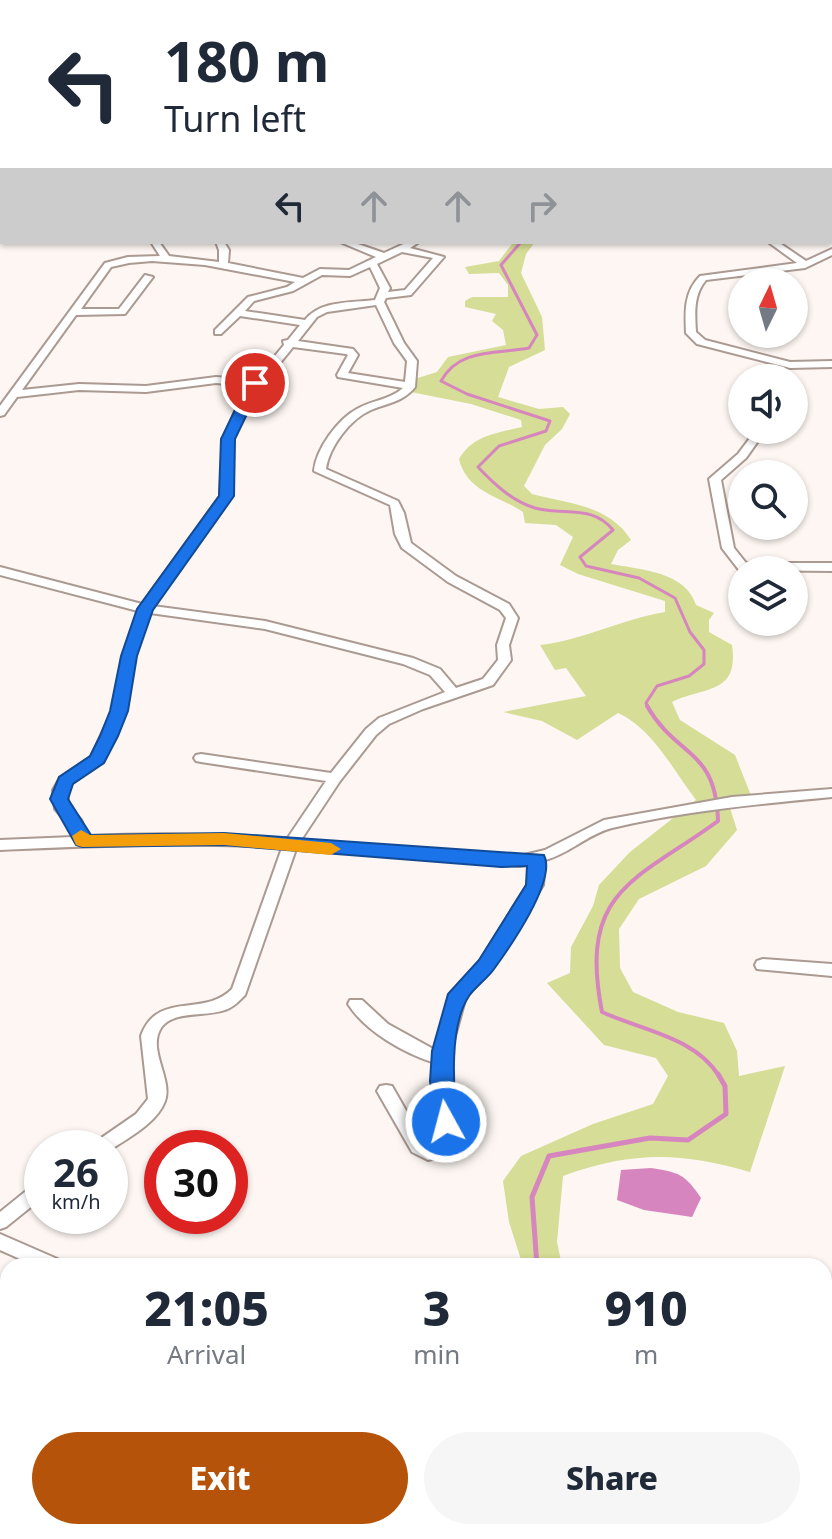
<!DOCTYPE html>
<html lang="en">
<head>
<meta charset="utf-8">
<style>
  :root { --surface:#fff; --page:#f6f6f7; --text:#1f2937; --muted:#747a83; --accent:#b45309 }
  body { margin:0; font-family:"Noto Sans",sans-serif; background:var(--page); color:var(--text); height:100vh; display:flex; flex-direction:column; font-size:30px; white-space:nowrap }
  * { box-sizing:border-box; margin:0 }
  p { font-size:26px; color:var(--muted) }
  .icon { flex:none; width:44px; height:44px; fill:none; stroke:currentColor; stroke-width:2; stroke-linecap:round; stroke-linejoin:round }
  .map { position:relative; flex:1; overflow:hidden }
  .sheet { position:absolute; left:0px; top:1258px; width:832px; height:282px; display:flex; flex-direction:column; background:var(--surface); border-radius:24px 24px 0 0; box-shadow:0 2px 6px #0004 }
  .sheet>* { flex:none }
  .banner { position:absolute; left:0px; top:0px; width:832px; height:244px; box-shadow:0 2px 6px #0004; background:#fff; color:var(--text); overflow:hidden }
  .needle { width:52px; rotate:5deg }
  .buttons { position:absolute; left:728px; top:268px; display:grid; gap:16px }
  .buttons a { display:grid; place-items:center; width:80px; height:80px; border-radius:50%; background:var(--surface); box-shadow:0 2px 6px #0004; font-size:40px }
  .speed { position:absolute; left:24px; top:1130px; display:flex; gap:16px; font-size:40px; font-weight:700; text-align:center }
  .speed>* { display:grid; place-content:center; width:104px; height:104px; border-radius:50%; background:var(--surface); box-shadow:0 2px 6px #0004; line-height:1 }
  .speed small { font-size:20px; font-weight:400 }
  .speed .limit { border:12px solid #d22; background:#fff; color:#111 }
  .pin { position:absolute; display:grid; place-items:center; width:68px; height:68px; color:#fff; margin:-34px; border:4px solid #fff; border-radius:50%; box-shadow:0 2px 8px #0007 }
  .me { position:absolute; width:88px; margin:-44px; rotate:353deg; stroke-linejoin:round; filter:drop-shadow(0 0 6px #0008) }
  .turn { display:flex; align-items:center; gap:28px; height:168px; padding:0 32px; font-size:36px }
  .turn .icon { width:104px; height:104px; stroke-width:2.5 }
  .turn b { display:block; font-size:56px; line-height:68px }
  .lanes { display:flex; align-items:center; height:76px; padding:0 32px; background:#0003; justify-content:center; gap:40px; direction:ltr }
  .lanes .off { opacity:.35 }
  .eta { display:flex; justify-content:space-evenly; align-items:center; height:136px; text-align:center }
  .eta b { font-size:48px; font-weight:800; line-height:56px }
  .button { display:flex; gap:16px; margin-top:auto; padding:16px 32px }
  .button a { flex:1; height:92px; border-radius:48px; background:var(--accent); color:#fff; font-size:32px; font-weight:800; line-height:92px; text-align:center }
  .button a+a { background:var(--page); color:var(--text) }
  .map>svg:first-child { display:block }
  .green { fill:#d5dd96 }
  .water { fill:#d785be }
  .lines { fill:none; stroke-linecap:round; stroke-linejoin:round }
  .stream-far2 { stroke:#d785be; stroke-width:3 }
  .stream-far1 { stroke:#d785be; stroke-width:4 }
  .stream { stroke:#d785be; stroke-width:5 }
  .river { fill:#d785be; fill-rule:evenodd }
  .minor-casing { stroke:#ab9a92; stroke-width:4 }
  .major-casing { stroke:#d5d3d3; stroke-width:4 }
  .highway-casing { stroke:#d5d3d3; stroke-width:4 }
  .minor { fill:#fff; fill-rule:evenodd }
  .major { fill:#faddaa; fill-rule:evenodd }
  .highway { fill:#f6c672; fill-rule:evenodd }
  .route { fill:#1a73e8; stroke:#114b97; stroke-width:2 }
  .slow { fill:#f59e0b }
</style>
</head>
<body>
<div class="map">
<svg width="832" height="1539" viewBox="0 0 832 1539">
  <rect width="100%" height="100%" fill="#fdf6f2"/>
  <path class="green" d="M 503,242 L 535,242 L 526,254 L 521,273 L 542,317 L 545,350 L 509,367 L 498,397 L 539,409 L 563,407 L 570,414 L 562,429 L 545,445 L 524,486 L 532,494 C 569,504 609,505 631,540 L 618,550 L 611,564 C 641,570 685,571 696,605 L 714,613 L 709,620 L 709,632 L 732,645 C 739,695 705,686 672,702 L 680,720 L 735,755 L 754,803 L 730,808 L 737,830 L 706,866 L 639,899 L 619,929 L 620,968 L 633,992 L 678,1012 L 724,1023 L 737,1051 L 739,1076 L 785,1066 L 750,1172 C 680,1152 633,1151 563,1176 L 557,1242 L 562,1266 L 523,1266 L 509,1222 L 503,1181 L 521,1156 L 593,1124 L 653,1104 L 668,1076 L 656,1058 L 604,1045 L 547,983 L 570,973 L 571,947 L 593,906 L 599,885 L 630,852 L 696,800 C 674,771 652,728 618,713 L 577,740 L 542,721 L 503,712 L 586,696 L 566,668 L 555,670 L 540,645 C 584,640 622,619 665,612 L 665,601 L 578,574 L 560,565 L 573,537 L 556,525 L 525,523 L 523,512 C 499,496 467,492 459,459 C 473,435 497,433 522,427 L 521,420 L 471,404 L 401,390 L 405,382 L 437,372 L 448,357 L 506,345 L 503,330 L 492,321 L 496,314 L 465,307 L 465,301 L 472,297 L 508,297 L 508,285 L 499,273 L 469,274 L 465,267 L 499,261 L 512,244 Z
    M 366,1532 L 472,1532 L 479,1539 L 369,1539 Z"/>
  <path class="water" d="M 651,1168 C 678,1172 685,1174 701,1198 L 692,1217 L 644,1210 L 617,1200 L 621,1170 Z"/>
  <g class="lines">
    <path class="stream-far2" d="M 521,242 L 501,265 L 537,335 L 529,348 C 497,354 459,348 441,381 L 467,394 L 550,421 L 546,431 L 499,446 L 478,467 C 494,484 512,501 535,508 C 564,516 592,504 613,530 L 580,557 L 586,566 L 639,578 L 675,598 L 690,632 L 704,650 L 704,664 L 689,676 L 657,686 L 646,703 L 649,708"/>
    <path class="stream-far1" d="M 647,706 C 677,758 716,748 718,821 C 636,881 578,889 602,1012 C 641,1030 695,1037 719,1076"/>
    <path class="stream" d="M 537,1266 L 532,1197 L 549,1156 L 650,1138 L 688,1140 L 726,1114 L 725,1086 L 718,1074
      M 418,1539 L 419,1532"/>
    <path class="river" d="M 830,96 L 832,96 L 832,104 L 830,104 Z
      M 2,226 L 2,236 L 0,237 L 0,227 Z"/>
    <g class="minor-casing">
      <path id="minor" d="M 0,0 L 3,2 L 0,6 Z
        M 198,0 L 204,0 L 205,2 L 198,2 Z
        M 256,0 L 262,0 L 262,2 L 256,2 Z
        M 386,0 L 392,0 L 392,2 L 386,2 Z
        M 0,29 L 2,29 L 2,33 L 0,33 Z
        M 0,40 L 2,40 L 2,46 L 0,46 Z
        M 830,45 L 832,45 L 832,50 L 830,50 Z
        M 0,82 L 2,82 L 2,88 L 0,88 Z
        M 0,100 L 2,100 L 2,104 L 0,104 Z
        M 0,182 L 2,182 L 2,188 L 0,188 Z
        M 151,242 L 159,242 L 169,256 L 219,262 L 219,250 L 216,242 L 224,242 L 229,250 L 228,263 L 303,278 L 320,269 L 349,270 L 376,257 L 340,242 L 352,242 L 384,253 L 408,242 L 419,242 L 410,248 L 444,257 L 411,295 L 386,298 L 384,302 L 404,343 L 417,361 L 415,387 C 403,402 388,403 371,410 C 350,419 329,447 326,469 L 398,501 L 404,513 L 411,543 L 456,576 L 509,604 L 518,618 L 509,645 L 511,660 L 493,685 L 423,709 L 389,724 L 376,735 L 340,781 L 301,840 L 520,856 L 545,850 L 604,820 L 732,797 L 832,789 L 832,797 C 758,804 684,811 612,828 C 588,834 569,854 545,860 L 543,885 L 492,969 L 466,996 L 451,1051 L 454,1149 L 451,1154 L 428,1160 L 412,1152 L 377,1091 L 380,1086 L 386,1085 L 392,1086 L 424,1142 L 430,1146 L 436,1144 L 435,1063 C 404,1053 366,1032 348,1004 L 350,1000 L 362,1000 L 388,1024 L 435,1050 L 450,994 L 480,961 L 527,885 L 530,864 L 520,866 L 296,849 L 245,995 C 239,1001 234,1007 225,1010 C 207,1017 173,1010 161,1028 C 147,1050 173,1079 165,1101 C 157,1123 128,1138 110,1150 L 110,1148 L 91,1148 L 94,1143 L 136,1114 L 148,1099 L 141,1036 C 157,990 204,1018 232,989 L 282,848 C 187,841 94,846 0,850 L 0,840 L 73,837 L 69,825 L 55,809 L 53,790 L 60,778 L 91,757 L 112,711 L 123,656 L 138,611 L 0,575 L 0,567 L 142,604 L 220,496 L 223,439 L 241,398 L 251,386 L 216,383 L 146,392 L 79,390 L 17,397 L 4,415 L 0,416 L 0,406 L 105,263 L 128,257 L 160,256 ZM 402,252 L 433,258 L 405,290 L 388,292 L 390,288 L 377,264 ZM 152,261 L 205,265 L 295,282 L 287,287 L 248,297 L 215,330 L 215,334 L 221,334 L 240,316 L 300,325 L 288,340 L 283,341 L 284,345 L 255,380 L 216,377 L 146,386 L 79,384 L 22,390 L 76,315 L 125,314 L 153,277 L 145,275 L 119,309 L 81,309 L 111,267 L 129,263 ZM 370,267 L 380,288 L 375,300 C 351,303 321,300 305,320 L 245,311 L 254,301 L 293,291 L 322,275 L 350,276 ZM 376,305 L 394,343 L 407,361 L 405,382 L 348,373 L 358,355 L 353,349 L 298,341 L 317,317 L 327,312 ZM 293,347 L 346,354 L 348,355 L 337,375 L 338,377 L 403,388 C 390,400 372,400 357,409 C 338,419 316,449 314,471 L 390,505 L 395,534 L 402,548 L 448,582 L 500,610 L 506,618 L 497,645 L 498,660 L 483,679 L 456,688 L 440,669 L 413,658 L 265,621 L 153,606 L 232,496 L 233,439 L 251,399 ZM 150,613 L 265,629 L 403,664 L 430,675 L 445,692 L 379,718 L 366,729 L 331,773 L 201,754 L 196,755 L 194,758 L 196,761 L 201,762 L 326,781 L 287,839 C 220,834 155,833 88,836 L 81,820 L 69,808 L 67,790 L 71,784 L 104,759 L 126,711 L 135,656 Z
        M 768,242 L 778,242 L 806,261 L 832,249 L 832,255 L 805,268 L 706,280 C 693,295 695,314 696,332 L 705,340 L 790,362 L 832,361 L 832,367 L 790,368 L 697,344 L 686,333 C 685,312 684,292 700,276 L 797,263 Z
        M 756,430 L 766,430 L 746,458 L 721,480 L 734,548 L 746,563 L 832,563 L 832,571 L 742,570 L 739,570 L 722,548 L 709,479 L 738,454 Z
        M 763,959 L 832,964 L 832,976 L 757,969 L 755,965 L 757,961 Z
        M 42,1181 L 42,1198 L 6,1227 L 0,1229 L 0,1212 L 36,1183 Z
        M 0,1234 L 62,1261 L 64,1266 L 36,1266 L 0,1250 Z
        M 832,1431 L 832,1459 L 824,1463 L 824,1435 Z
        M 0,1465 L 8,1466 L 8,1484 L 0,1483 Z
        M 199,1532 L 235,1532 L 238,1539 L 202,1539 Z
        M 768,1532 L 791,1532 L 788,1539 L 765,1539 Z"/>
    </g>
    <g class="major-casing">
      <path id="major" d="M 607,0 L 686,0 L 686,1 L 609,2 Z
        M 830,86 L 832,86 L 832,92 L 830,92 Z
        M 830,172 L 832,172 L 830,179 Z
        M 0,194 L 2,194 L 2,200 L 0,200 Z"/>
    </g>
    <g class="highway-casing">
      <path id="highway" d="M 541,0 L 557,0 L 559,2 L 543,2 Z
        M 830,50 L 832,50 L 832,56 L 830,56 Z
        M 830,66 L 832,66 L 832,73 L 830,73 Z"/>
    </g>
    <use href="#minor" class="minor"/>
    <use href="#major" class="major"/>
    <use href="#highway" class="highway"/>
  </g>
  <path class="route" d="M 255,379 L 262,383 L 235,439 L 234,496 L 153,610 L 137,656 L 128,711 L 118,736 L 104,763 L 73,784 L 68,799 L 91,835 L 224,833 L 544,855 C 557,880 510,947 494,969 C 487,979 476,986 469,996 C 449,1026 453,1088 458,1122 L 454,1128 L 438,1128 L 435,1122 L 430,1081 L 432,1051 L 448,994 L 479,960 L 526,885 L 527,866 L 501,867 L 224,845 L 82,847 L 76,845 L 50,799 L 59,777 L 90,756 L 100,736 L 110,711 L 121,656 L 137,609 L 219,496 L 221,439 L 248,383 Z"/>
  <path class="slow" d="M 81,830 L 90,835 L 224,833 L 331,843 L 341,849 L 331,855 L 224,845 L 82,847 L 76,845 L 72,836 Z"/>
</svg>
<div class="buttons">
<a><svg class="needle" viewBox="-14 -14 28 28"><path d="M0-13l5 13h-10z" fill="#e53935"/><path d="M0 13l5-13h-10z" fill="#747a83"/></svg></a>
<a><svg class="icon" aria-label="sound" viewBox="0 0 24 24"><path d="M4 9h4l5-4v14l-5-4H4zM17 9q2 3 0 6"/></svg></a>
<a><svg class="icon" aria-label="search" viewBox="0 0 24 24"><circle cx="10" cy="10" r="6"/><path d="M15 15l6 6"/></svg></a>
<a><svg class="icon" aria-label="layers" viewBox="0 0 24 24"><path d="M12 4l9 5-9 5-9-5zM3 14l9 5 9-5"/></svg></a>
</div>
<div class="speed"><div>26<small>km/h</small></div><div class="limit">30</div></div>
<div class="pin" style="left:255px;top:383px;background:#d93025"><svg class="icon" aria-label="arrive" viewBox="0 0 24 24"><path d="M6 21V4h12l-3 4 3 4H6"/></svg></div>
<svg class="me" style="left:446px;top:1122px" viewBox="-20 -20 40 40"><circle r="17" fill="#1a73e8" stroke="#fff" stroke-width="3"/><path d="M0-11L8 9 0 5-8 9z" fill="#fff"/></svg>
<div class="banner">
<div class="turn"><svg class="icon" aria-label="left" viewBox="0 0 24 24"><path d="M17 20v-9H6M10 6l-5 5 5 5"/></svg><div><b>180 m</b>Turn left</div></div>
<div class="lanes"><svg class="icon" aria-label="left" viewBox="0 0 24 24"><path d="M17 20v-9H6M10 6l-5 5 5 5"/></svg><svg class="icon off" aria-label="ahead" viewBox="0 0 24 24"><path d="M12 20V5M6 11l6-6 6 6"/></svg><svg class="icon off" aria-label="ahead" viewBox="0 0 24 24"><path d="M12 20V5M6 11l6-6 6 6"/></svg><svg class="icon off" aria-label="right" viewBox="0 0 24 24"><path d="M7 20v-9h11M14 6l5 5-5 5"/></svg></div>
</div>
<section class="sheet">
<div class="eta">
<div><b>21:05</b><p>Arrival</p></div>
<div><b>3</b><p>min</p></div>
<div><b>910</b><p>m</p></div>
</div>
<div class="button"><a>Exit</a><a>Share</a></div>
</section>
</div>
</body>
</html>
